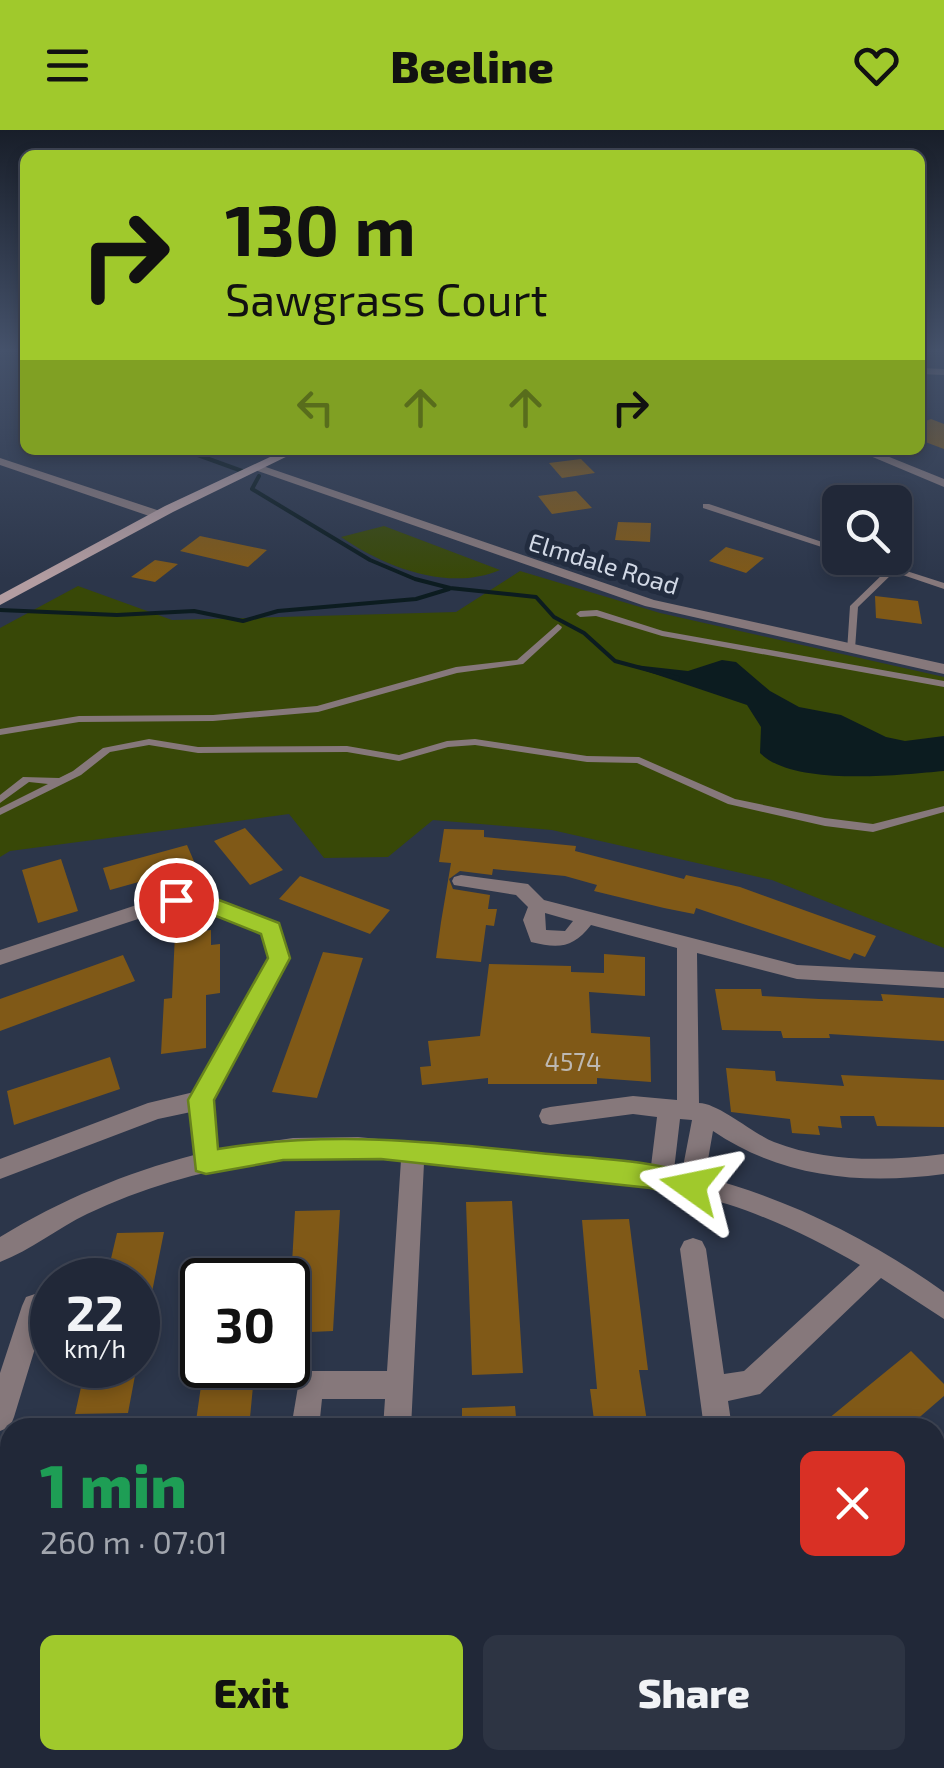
<!DOCTYPE html>
<html lang="en">
<head>
<meta charset="utf-8">
<style>
  :root { --surface:#212838; --page:#2d3443; --text:#f1f3f6; --muted:#a2a6ae; --line:#3e4453; --accent:#a0c92c }
  body { margin:0; font-family:"Exo 2",sans-serif; background:var(--page); color:var(--text); height:100vh; display:flex; flex-direction:column; font-size:38px; white-space:nowrap }
  * { box-sizing:border-box; margin:0 }
  p { font-size:32px; color:var(--muted) }
  .icon { flex:none; width:55px; height:55px; fill:none; stroke:currentColor; stroke-width:2; stroke-linecap:round; stroke-linejoin:round }
  .map { position:relative; flex:1; overflow:hidden }
  .sheet { position:absolute; left:0px; top:1288px; width:945px; height:352px; display:flex; flex-direction:column; background:var(--surface); border-radius:30px 30px 0 0; box-shadow:0 5px 15px #0003,0 0 0 2px var(--line) }
  .sheet>* { flex:none }
  .guide { position:absolute; left:20px; top:20px; width:905px; height:305px; border-radius:15px; box-shadow:0 5px 15px #0003,0 0 0 2px var(--line); background:#a0c92c; color:#111; overflow:hidden }
  .buttons { position:absolute; left:822px; top:355px; display:grid; gap:20px }
  .buttons a { display:grid; place-items:center; width:90px; height:90px; border-radius:15px; background:var(--surface); box-shadow:0 5px 15px #0003,0 0 0 2px var(--line); font-size:50px }
  .speed { position:absolute; left:30px; top:1128px; display:flex; gap:20px; font-size:50px; font-weight:700; text-align:center }
  .speed>* { display:grid; place-content:center; width:130px; height:130px; border-radius:50%; background:var(--surface); box-shadow:0 5px 15px #0003,0 0 0 2px var(--line); line-height:1 }
  .speed small { font-size:25px; font-weight:400 }
  .speed .limit { border:5px solid #111; border-radius:15px; background:#fff; color:#111 }
  .pin { position:absolute; display:grid; place-items:center; width:85px; height:85px; color:#fff; margin:-42px; border:5px solid #fff; border-radius:50%; box-shadow:0 2px 10px #0007 }
  .me { position:absolute; width:110px; margin:-55px; rotate:282deg; stroke-linejoin:round; filter:drop-shadow(0 0 8px #0008) }
  .turn { display:flex; align-items:center; gap:35px; height:210px; padding:0 40px; font-size:45px }
  .turn .icon { width:130px; height:130px; stroke-width:2.5 }
  .turn b { display:block; font-size:70px; line-height:85px }
  .lanes { display:flex; align-items:center; height:95px; padding:0 40px; background:#0003; justify-content:center; gap:50px; direction:ltr }
  .lanes .off { opacity:.35 }
  .round { display:grid; place-items:center; flex:none; width:105px; height:105px; border-radius:15px; background:var(--page) }
  .summary { display:flex; align-items:center; justify-content:space-between; height:170px; padding:0 40px }
  h1 { font-size:60px; font-weight:800; line-height:75px; color:#1e9e55 }
  .button { display:flex; gap:20px; margin-top:auto; padding:20px 40px }
  .button a { flex:1; height:115px; border-radius:15px; background:var(--accent); color:#111; font-size:40px; font-weight:800; line-height:115px; text-align:center }
  .button a+a { background:var(--page); color:var(--text) }
  header { display:flex; justify-content:space-between; align-items:center; height:130px; padding:0 40px; background:var(--accent); color:#111; font-size:45px; font-weight:800 }
  .map>svg:first-child { display:block }
  .green { fill:#384807 }
  .water { fill:#0c1c20 }
  .lines { fill:none; stroke-linecap:round; stroke-linejoin:round }
  .stream { stroke:#0c1c20; stroke-width:4 }
  .building { fill:#805917 }
  .lane { fill:#86787b; fill-rule:evenodd }
  .street { fill:#86787b; fill-rule:evenodd }
  .secondary { fill:#b39da1; fill-rule:evenodd }
  .route { fill:#a0c92c; stroke:#68831d; stroke-width:2.5 }
  .labels { text-anchor:middle; dominant-baseline:central; stroke-width:10; stroke-linejoin:round; paint-order:stroke }
  .far-street-label { font-size:25px; fill:#d1d8e5; stroke:#222c3f }
  .number-label { font-size:25px; fill:#bdb8b2 }
</style>
</head>
<body>
<header><svg class="icon" aria-label="menu" viewBox="0 0 24 24"><path d="M4 6h16M4 12h16M4 18h16"/></svg>Beeline<svg class="icon" aria-label="heart" viewBox="0 0 24 24"><path d="M12 20l-8-8c-3-5 5-10 8-4 3-6 11-1 8 4z"/></svg></header>
<div class="map">
<svg width="944" height="1638" viewBox="0 0 944 1638">
  <rect width="100%" height="100%" fill="#2c364a"/>
  <path class="green" d="M 384,396 L 500,440 C 449,462 384,437 341,407 Z
    M 520,441 L 660,483 L 944,547 L 944,818 L 772,750 L 552,700 L 433,690 L 388,727 L 324,728 L 289,684 L 10,721 L 0,727 L 0,498 L 78,456 L 172,490 L 456,482 Z
    M 944,1368 L 944,1592 L 935,1581 L 935,1376 Z"/>
  <path class="water" d="M 722,530 L 736,532 L 770,561 L 799,577 L 841,585 L 886,607 L 905,611 L 944,606 L 944,641 C 899,645 794,657 760,623 L 761,597 L 747,575 L 625,534 L 688,541 Z"/>
  <g class="lines">
    <path class="stream" d="M 184,320 L 242,341
      M 259,346 L 252,359 L 370,430 L 415,449 L 450,458 L 536,467 L 554,487 L 584,503 L 615,531 L 678,548
      M 0,480 L 117,485 L 194,481 L 243,491 L 278,481 L 416,469 L 449,459"/>
  </g>
  <path class="building" d="M 931,289 L 944,294 L 944,319 L 920,310 L 920,293 Z
    M 581,329 L 595,343 L 562,348 L 549,333 Z
    M 576,361 L 592,378 L 552,384 L 538,366 Z
    M 618,392 L 651,393 L 650,412 L 615,410 Z
    M 200,406 L 267,420 L 248,437 L 180,421 Z
    M 726,417 L 764,428 L 746,443 L 709,431 Z
    M 155,430 L 178,434 L 155,452 L 131,447 Z
    M 875,466 L 918,471 L 922,494 L 876,488 Z
    M 245,698 L 283,740 L 250,755 L 214,711 Z
    M 444,699 L 484,700 L 484,707 L 576,716 L 575,721 L 684,749 L 686,745 L 740,757 L 876,806 L 865,827 L 854,823 L 850,830 L 696,778 L 694,784 L 664,778 L 594,761 L 597,755 L 565,746 L 493,739 L 492,745 L 460,741 L 449,749 L 453,759 L 490,765 L 488,779 L 497,779 L 494,796 L 486,795 L 481,832 L 436,828 L 441,792 L 451,733 L 439,732 Z
    M 187,715 L 196,736 L 110,760 L 103,738 Z
    M 61,729 L 78,781 L 38,793 L 22,740 Z
    M 300,746 L 390,780 L 370,804 L 279,769 Z
    M 211,800 L 211,815 L 220,814 L 220,863 L 206,865 L 206,918 L 161,924 L 164,869 L 172,868 L 175,804 Z
    M 323,822 L 363,828 L 317,968 L 272,962 Z
    M 604,824 L 645,827 L 645,866 L 589,862 L 591,903 L 650,907 L 651,952 L 597,948 L 597,954 L 488,954 L 488,948 L 422,955 L 420,937 L 431,936 L 428,911 L 480,906 L 489,834 L 571,836 L 571,842 L 604,843 Z
    M 123,825 L 135,851 L 0,901 L 0,869 Z
    M 715,859 L 761,859 L 762,866 L 819,869 L 883,871 L 881,864 L 944,868 L 944,911 L 829,904 L 830,908 L 783,908 L 781,901 L 722,900 Z
    M 110,927 L 120,959 L 14,995 L 7,961 Z
    M 726,938 L 775,941 L 776,951 L 844,956 L 841,945 L 944,950 L 944,997 L 877,996 L 874,986 L 840,986 L 842,998 L 818,996 L 820,1005 L 792,1003 L 790,989 L 731,982 Z
    M 512,1071 L 523,1243 L 472,1245 L 466,1072 Z
    M 340,1080 L 333,1201 L 288,1203 L 295,1081 Z
    M 629,1089 L 648,1240 L 639,1240 L 648,1298 L 595,1298 L 590,1259 L 597,1259 L 582,1090 Z
    M 164,1102 L 146,1192 L 138,1192 L 138,1150 L 106,1150 L 117,1103 Z
    M 911,1221 L 944,1254 L 944,1266 L 907,1298 L 817,1298 Z
    M 86,1235 L 137,1235 L 128,1283 L 75,1284 Z
    M 204,1235 L 255,1235 L 249,1298 L 195,1298 Z
    M 515,1276 L 517,1298 L 462,1298 L 462,1278 Z"/>
  <g class="lines">
    <path class="lane" d="M 703,374 L 709,374 L 840,418 L 840,423 L 703,378 Z
      M 855,428 L 866,428 L 944,453 L 944,459 L 894,442 L 858,477 L 855,519 L 853,521 L 847,521 L 850,476 L 887,440 Z
      M 597,480 L 663,501 L 944,551 L 944,557 L 662,506 L 596,486 L 580,487 L 576,484 L 580,481 Z
      M 558,494 L 562,497 L 561,499 L 523,534 L 457,543 L 318,582 L 213,591 L 79,592 L 0,605 L 0,599 L 79,586 L 213,585 L 317,576 L 456,537 L 517,530 Z
      M 149,609 L 198,617 L 347,616 L 399,625 L 447,611 L 475,609 L 587,626 L 639,627 L 735,669 L 825,688 L 873,694 L 944,676 L 944,682 L 873,702 L 825,696 L 728,674 L 637,633 L 587,632 L 475,615 L 448,617 L 399,631 L 347,622 L 198,623 L 149,615 L 110,622 L 81,645 L 0,685 L 0,678 L 48,654 L 29,652 L 0,673 L 0,665 L 23,647 L 59,648 L 73,641 L 103,618 Z"/>
    <path class="street" d="M 920,238 L 944,239 L 944,245 L 920,244 Z
      M 856,320 L 872,320 L 944,349 L 944,357 Z
      M 0,328 L 163,382 L 165,385 L 155,388 L 0,335 Z
      M 255,336 L 263,336 L 654,470 L 944,534 L 944,544 L 645,476 L 255,340 Z
      M 461,745 L 528,754 L 544,770 L 797,835 L 944,842 L 944,858 L 797,849 L 697,823 L 699,973 C 718,973 752,1003 774,1012 C 828,1033 888,1031 944,1024 L 944,1044 C 863,1055 782,1048 713,1001 L 705,1047 C 791,1070 871,1110 944,1162 L 944,1189 L 881,1148 L 760,1264 L 728,1271 L 732,1298 L 704,1298 L 680,1119 L 684,1111 L 693,1108 L 702,1111 L 706,1119 L 724,1244 L 744,1241 L 860,1135 C 818,1111 774,1089 727,1074 C 631,1045 525,1045 424,1033 L 411,1298 L 383,1298 L 385,1269 L 322,1269 L 319,1298 L 291,1298 L 300,1245 L 310,1241 L 387,1241 L 401,1030 C 292,1020 187,1037 87,1084 C 58,1098 31,1120 0,1132 L 0,1107 C 61,1070 125,1043 194,1025 L 191,982 L 158,989 L 0,1049 L 0,1029 L 148,973 L 194,962 L 269,827 L 262,803 L 197,777 L 177,776 L 0,835 L 0,820 L 176,762 L 206,766 L 278,794 L 289,827 L 212,970 L 217,1019 L 293,1008 L 358,1007 L 651,1036 L 657,987 L 633,984 L 550,995 L 542,993 L 539,986 L 542,979 L 550,977 L 633,966 L 677,970 L 677,818 L 591,795 C 573,818 559,819 531,812 L 523,790 L 528,777 L 516,765 L 454,755 L 452,751 L 454,747 ZM 545,783 L 573,791 L 565,801 L 546,800 ZM 680,989 L 692,990 L 682,1042 L 674,1040 Z
      M 35,1164 L 44,1167 L 48,1176 L 14,1287 L 10,1297 L 0,1301 L 0,1243 L 22,1176 L 26,1167 Z"/>
    <path class="secondary" d="M 285,320 L 300,320 L 173,382 L 0,475 L 0,465 L 165,376 Z"/>
  </g>
  <linearGradient id="sky" x2="0" y2="1"><stop stop-color="#181e29"/><stop offset="0.49" stop-color="#45526b"/><stop offset="1" stop-color="#45526b" stop-opacity="0"/></linearGradient>
  <rect width="944" height="449" fill="url(#sky)"/>
  <path class="route" d="M 176,762 L 206,765 L 279,793 L 290,828 L 214,970 L 218,1019 C 330,1000 436,1012 549,1024 C 599,1029 653,1030 701,1047 L 705,1056 L 701,1064 L 691,1067 L 650,1058 L 381,1029 L 283,1030 L 206,1044 L 196,1041 L 188,970 L 268,828 L 261,804 L 196,778 L 168,775 L 168,764 Z"/>
  <g class="labels">
    <g class="far-street-label">
      <text transform="translate(604 433) rotate(17)">Elmdale Road</text>
    </g>
    <g class="number-label">
      <text x="573" y="931">4574</text>
    </g>
  </g>
</svg>
<div class="buttons">
<a><svg class="icon" aria-label="search" viewBox="0 0 24 24"><circle cx="10" cy="10" r="6"/><path d="M15 15l6 6"/></svg></a>
</div>
<div class="speed"><div>22<small>km/h</small></div><div class="limit">30</div></div>
<div class="pin" style="left:176px;top:770px;background:#d93025"><svg class="icon" aria-label="arrive" viewBox="0 0 24 24"><path d="M6 21V4h12l-3 4 3 4H6"/></svg></div>
<svg class="me" style="left:691px;top:1056px" viewBox="-20 -20 40 40"><path d="M0-17L14 15 0 8-14 15z" fill="#a0c92c" stroke="#fff" stroke-width="4"/></svg>
<div class="guide">
<div class="turn"><svg class="icon" aria-label="right" viewBox="0 0 24 24"><path d="M7 20v-9h11M14 6l5 5-5 5"/></svg><div><b>130 m</b>Sawgrass Court</div></div>
<div class="lanes"><svg class="icon off" aria-label="left" viewBox="0 0 24 24"><path d="M17 20v-9H6M10 6l-5 5 5 5"/></svg><svg class="icon off" aria-label="ahead" viewBox="0 0 24 24"><path d="M12 20V5M6 11l6-6 6 6"/></svg><svg class="icon off" aria-label="ahead" viewBox="0 0 24 24"><path d="M12 20V5M6 11l6-6 6 6"/></svg><svg class="icon" aria-label="right" viewBox="0 0 24 24"><path d="M7 20v-9h11M14 6l5 5-5 5"/></svg></div>
</div>
<section class="sheet">
<div class="summary"><div><h1>1 min</h1><p>260 m · 07:01</p></div><a class="round" style="background:#d93025;color:#fff"><svg class="icon" aria-label="close" viewBox="0 0 24 24"><path d="M6 6l12 12M18 6L6 18"/></svg></a></div>
<div class="button"><a>Exit</a><a>Share</a></div>
</section>
</div>
</body>
</html>
